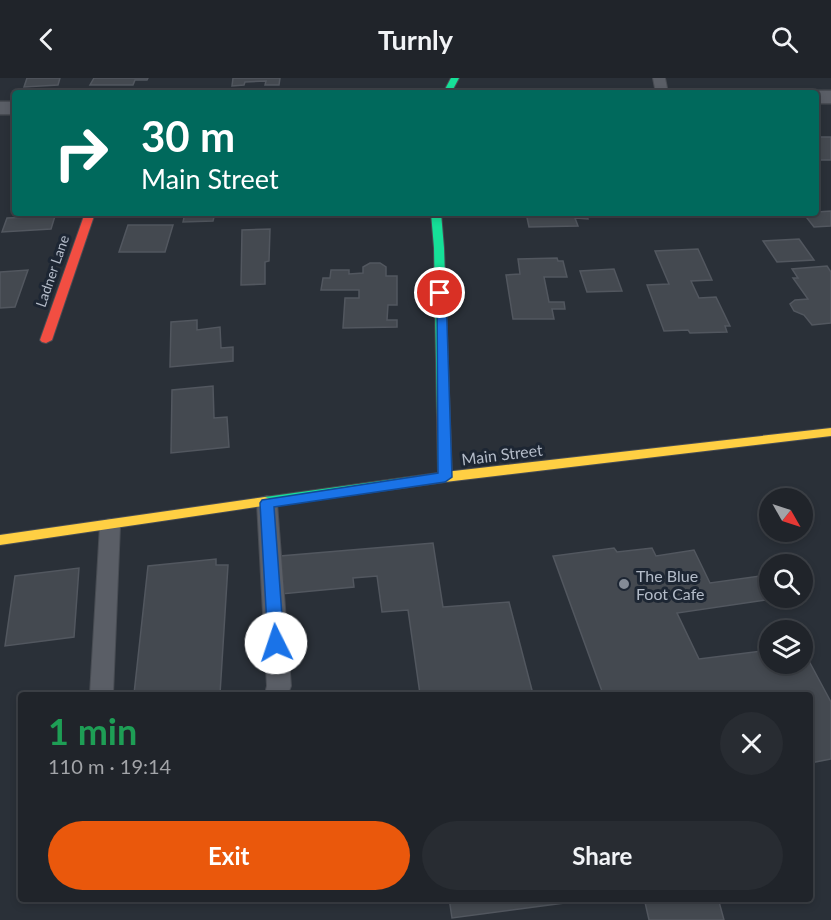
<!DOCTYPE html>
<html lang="en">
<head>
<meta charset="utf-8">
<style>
  :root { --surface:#20242a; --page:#282c32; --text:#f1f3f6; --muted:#a2a4a8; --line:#3d4147; --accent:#ea580c }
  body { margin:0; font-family:Lato,sans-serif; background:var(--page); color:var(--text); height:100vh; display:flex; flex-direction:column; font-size:22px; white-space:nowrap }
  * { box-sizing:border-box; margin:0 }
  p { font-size:20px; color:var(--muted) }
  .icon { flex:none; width:33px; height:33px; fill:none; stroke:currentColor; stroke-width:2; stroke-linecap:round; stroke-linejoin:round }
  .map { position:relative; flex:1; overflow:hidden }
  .side { position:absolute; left:18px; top:614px; width:795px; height:210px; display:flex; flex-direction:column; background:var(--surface); border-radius:6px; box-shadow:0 3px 9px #0003,0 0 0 2px var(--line) }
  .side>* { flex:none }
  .banner { position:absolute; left:12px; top:12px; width:807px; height:126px; border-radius:6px; box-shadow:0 3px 9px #0003,0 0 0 2px var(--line); background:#00695c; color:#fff; overflow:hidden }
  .needle { width:39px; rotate:129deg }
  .buttons { position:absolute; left:759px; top:410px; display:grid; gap:12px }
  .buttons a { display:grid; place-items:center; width:54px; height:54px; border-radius:50%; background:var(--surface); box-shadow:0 3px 9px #0003,0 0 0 2px var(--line); font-size:30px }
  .pin { position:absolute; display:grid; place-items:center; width:51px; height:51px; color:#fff; margin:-26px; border:3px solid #fff; border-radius:50%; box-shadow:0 2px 6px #0007 }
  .me { position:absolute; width:66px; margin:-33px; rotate:356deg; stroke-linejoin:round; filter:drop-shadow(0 0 4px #0008) }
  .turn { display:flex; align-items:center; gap:21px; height:126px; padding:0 30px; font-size:27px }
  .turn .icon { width:78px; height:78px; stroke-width:2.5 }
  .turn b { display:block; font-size:42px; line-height:51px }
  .round { display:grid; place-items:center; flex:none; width:63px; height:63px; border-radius:32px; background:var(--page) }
  .headline { display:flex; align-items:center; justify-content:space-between; height:102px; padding:0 30px }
  h1 { font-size:36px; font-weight:700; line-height:45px; color:#1e9e55 }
  .action { display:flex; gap:12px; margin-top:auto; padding:12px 30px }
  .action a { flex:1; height:69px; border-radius:36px; background:var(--accent); color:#fff; font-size:24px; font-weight:700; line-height:69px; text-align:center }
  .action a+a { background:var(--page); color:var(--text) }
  header { display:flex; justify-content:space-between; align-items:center; height:78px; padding:0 30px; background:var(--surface); font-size:27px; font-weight:700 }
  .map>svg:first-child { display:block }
  .building { fill:#444950; stroke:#52575f; stroke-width:1.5 }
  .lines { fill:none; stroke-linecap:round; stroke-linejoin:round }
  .lane-casing { stroke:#484c53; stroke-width:2 }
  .street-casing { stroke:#484c53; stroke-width:3 }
  .fast-casing { stroke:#484c53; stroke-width:2 }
  .slow-casing { stroke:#484c53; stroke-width:2 }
  .jam-casing { stroke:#484c53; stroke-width:2 }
  .lane { fill:#5a5e66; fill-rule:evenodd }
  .street { fill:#5a5e66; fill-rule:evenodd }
  .fast { fill:#16e098; fill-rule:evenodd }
  .slow { fill:#ffcf43; fill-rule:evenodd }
  .jam { fill:#f24e42; fill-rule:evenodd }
  .route { fill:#1a73e8; stroke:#114b97; stroke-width:1.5 }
  .poi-dot { fill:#848b96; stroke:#1d2633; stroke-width:2 }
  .labels { text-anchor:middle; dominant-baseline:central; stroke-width:6; stroke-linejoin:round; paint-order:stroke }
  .far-street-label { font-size:14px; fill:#b4bcc9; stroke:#1d2633 }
  .street-label { font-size:16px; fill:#b4bcc9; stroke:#1d2633 }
  .poi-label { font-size:16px; fill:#b4bcc9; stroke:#1d2633; text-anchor:start }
</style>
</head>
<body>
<header><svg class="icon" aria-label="back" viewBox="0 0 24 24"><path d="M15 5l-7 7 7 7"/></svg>Turnly<svg class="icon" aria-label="search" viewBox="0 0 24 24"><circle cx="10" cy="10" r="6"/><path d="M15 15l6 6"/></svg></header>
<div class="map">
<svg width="831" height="842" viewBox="0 0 831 842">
  <rect width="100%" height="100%" fill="#2a3038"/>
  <path class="building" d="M 27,0 L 60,0 L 58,7 L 24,9 Z
    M 94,0 L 148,0 L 147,2 L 135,2 L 133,7 L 90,7 Z
    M 233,0 L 280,0 L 279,7 L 265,7 L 266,3 L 245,4 L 244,7 L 232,8 Z
    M 816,59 L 831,59 L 831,82 L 816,82 Z
    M 831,133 L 831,148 L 814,149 L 803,135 Z
    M 185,135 L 215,135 L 213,143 L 183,144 Z
    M 526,135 L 587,135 L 588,141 L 575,140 L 578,148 L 529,149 Z
    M 55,138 L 51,151 L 2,154 L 7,140 Z
    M 128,147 L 173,147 L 165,174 L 119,174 Z
    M 270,151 L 269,183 L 265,184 L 265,206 L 241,207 L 242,152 Z
    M 799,161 L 814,182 L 777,184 L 763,163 Z
    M 698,171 L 712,202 L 691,203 L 699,220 L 716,219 L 730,248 L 725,248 L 727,254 L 690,255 L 688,252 L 664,253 L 647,207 L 669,206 L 655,173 Z
    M 557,180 L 558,183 L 563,183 L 567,199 L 544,199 L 549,224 L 564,224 L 565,231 L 552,231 L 554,241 L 513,241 L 506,197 L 520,196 L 518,181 Z
    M 370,185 L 380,185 L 386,189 L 386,198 L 397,198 L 397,227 L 388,227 L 387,242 L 397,242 L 397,249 L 343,250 L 345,220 L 359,220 L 359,212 L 321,212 L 323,200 L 330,200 L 331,192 L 349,192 L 349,196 L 363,195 L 363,189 Z
    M 827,188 L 831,194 L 831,245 L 812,247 L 804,237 L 794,233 L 790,226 L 795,222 L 808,221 L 793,200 L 798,200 L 792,191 Z
    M 614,191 L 622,213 L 587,214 L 580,193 Z
    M 28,192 L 15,229 L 0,230 L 0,194 Z
    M 197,242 L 197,252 L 220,249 L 221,270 L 233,269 L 233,283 L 170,289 L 171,244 Z
    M 213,308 L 214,340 L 227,339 L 229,369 L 171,375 L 172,312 Z
    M 433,465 L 443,529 L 509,524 L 533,616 L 420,616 L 408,532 L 382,534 L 377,498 L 353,500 L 354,509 L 281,516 L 280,478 Z
    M 614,470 L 617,474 L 652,470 L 656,478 L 694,472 L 710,505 L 760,498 L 770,519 L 773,521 L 677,535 L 699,581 L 770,572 L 770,585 L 802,585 L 802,570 L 831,624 L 831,681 L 810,685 L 810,616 L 603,616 L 553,478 Z
    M 216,481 L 216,487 L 228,487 L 220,616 L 134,616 L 148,488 Z
    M 79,490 L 74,559 L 5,568 L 15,498 Z
    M 449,820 L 587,820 L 587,822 L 452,840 Z
    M 644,820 L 718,820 L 724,842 L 649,842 Z"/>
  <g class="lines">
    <g class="lane-casing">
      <path id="lane" d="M 653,0 L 665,0 L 668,15 L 656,15 Z
        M 267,418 L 274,420 L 277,425 L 291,608 L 288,616 L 265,616 L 267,608 L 257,425 L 260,420 Z
        M 110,441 L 117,443 L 120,448 L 113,616 L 90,616 L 100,448 L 103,443 Z"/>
    </g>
    <g class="street-casing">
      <path id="street" d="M 816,13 L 831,13 L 831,25 L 816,25 L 816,15 L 809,15 Z
        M 0,24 L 15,24 L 15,36 L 0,36 Z"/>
    </g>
    <g class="fast-casing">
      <path id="fast" d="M 451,0 L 459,0 L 451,15 L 443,15 Z
        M 431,135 L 441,135 L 444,170 L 452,399 L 445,404 L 265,429 L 260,427 L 258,424 L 260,421 L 265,419 L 438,395 L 434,170 Z"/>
    </g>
    <g class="slow-casing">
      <path id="slow" d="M 831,350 L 831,358 L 445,404 L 438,399 L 445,394 Z
        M 265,419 L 270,421 L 272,424 L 270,427 L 0,467 L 0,457 Z"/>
    </g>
    <g class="jam-casing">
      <path id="jam" d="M 85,135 L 95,135 L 52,262 L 46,265 L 42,264 L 40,262 Z"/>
    </g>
    <use href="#lane" class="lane"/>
    <use href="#street" class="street"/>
    <use href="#fast" class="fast"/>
    <use href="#slow" class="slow"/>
    <use href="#jam" class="jam"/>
  </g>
  <path class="route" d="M 437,212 L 444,212 L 446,215 L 452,399 L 445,404 L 274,429 L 284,565 L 282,569 L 276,571 L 271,569 L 268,565 L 260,425 L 262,422 L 438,395 Z"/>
  <circle class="poi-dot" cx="624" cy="506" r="6"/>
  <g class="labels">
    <g class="far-street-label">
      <text transform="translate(52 193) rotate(-71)">Ladner Lane</text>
    </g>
    <g class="street-label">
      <text transform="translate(502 376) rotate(-7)">Main Street</text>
    </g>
    <g class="poi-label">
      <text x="636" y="497">The Blue<tspan x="636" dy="18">Foot Cafe</tspan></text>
    </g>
  </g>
</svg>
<div class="buttons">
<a><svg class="needle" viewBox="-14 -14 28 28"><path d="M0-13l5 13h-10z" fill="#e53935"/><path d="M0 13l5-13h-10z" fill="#a2a4a8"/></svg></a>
<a><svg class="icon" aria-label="search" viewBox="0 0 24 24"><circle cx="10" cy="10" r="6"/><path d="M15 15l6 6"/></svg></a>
<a><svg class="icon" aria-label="layers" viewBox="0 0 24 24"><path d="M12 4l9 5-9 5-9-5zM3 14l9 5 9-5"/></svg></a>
</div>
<div class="pin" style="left:440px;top:215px;background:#d93025"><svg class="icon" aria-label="arrive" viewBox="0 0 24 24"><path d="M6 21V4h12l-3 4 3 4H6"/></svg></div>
<svg class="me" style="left:276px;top:565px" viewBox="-20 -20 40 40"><circle r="19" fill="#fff"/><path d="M0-13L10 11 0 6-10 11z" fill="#1a73e8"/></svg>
<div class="banner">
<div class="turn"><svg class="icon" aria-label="right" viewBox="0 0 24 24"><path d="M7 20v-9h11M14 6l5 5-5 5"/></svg><div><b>30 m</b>Main Street</div></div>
</div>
<section class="side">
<div class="headline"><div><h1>1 min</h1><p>110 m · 19:14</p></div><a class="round"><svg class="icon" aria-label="close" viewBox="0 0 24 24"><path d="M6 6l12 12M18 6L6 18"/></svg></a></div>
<div class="action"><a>Exit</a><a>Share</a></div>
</section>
</div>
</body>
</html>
